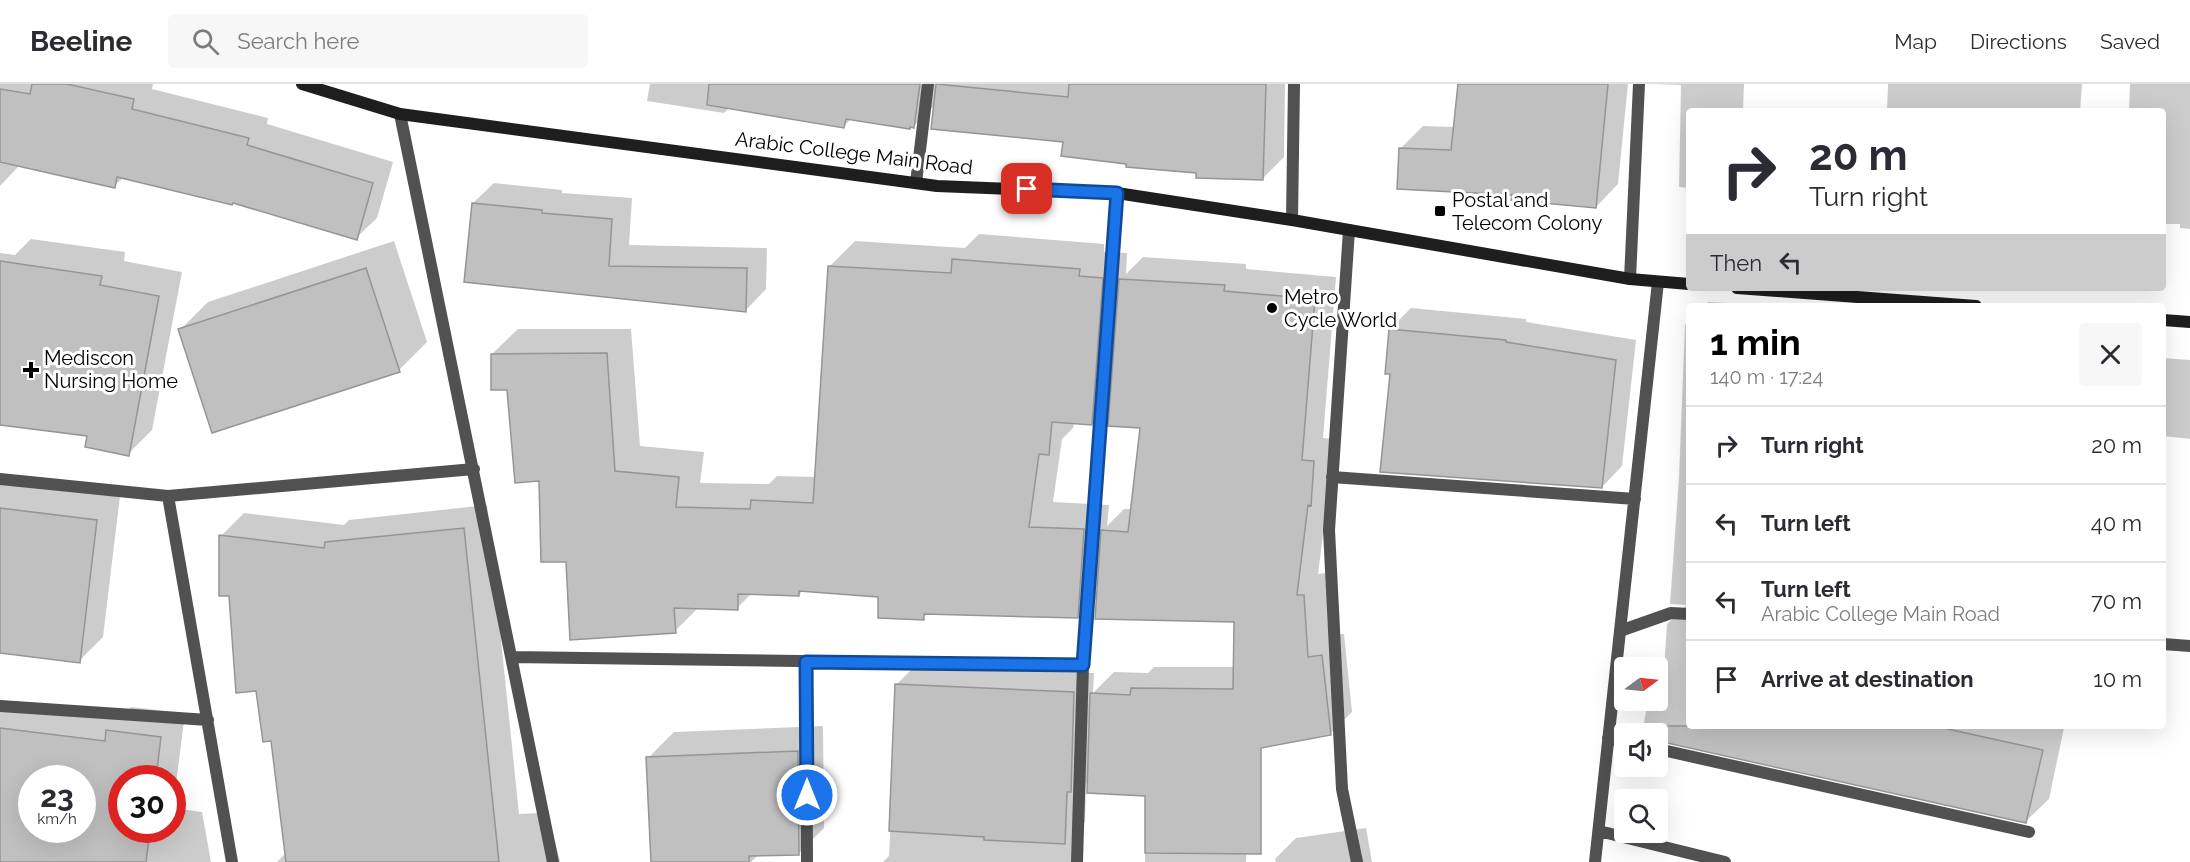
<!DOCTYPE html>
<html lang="en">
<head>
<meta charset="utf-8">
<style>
  :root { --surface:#fff; --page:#f7f7f7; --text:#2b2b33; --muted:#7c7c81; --line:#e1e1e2; --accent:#000 }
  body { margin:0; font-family:Raleway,sans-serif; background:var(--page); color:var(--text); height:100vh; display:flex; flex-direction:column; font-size:22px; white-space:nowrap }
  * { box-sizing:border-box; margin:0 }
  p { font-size:20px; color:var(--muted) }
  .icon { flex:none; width:33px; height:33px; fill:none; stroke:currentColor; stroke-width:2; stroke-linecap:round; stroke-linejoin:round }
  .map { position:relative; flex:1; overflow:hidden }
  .panel { position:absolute; left:1686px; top:219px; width:480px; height:426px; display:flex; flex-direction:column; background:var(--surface); border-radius:6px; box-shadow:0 6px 24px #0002 }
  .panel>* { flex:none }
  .banner { position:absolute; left:1686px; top:24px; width:480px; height:183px; border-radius:6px; box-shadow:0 6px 24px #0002; background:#fff; color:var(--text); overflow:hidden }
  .needle { width:39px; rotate:75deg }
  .tools { position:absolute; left:1614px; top:573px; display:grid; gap:12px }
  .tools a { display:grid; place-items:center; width:54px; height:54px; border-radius:6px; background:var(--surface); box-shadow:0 6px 24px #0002; font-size:30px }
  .speed { position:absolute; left:18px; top:681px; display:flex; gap:12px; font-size:30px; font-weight:700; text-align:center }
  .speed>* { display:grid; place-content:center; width:78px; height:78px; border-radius:50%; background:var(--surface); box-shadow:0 6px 24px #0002; line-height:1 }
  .speed small { font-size:15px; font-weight:400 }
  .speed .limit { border:9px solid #d22; background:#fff; color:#111 }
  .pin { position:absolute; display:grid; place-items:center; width:51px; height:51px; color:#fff; margin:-26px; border-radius:12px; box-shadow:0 3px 9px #0006 }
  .me { position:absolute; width:66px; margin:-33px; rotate:0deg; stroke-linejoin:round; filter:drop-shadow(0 0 4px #0008) }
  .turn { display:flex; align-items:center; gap:21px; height:126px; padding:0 24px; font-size:27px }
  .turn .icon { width:78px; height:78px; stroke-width:2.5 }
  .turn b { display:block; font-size:42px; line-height:51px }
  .then { display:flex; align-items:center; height:57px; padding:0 24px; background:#0003; gap:12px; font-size:22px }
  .round { display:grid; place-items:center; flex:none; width:63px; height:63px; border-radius:6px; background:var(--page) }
  .overview { display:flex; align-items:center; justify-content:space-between; height:102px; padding:0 24px }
  h1 { font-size:36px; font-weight:700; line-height:45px; color:var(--accent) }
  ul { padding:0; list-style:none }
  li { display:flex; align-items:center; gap:18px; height:78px; padding:0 24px; border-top:2px solid var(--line) }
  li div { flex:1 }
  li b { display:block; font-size:22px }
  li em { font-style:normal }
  header { display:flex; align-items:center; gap:36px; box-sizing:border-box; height:84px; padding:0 30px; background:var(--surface); border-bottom:2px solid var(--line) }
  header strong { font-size:28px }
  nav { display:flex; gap:33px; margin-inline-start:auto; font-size:21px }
  .search { width:420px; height:54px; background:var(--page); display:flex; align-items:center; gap:15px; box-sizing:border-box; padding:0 21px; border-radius:6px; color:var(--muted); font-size:22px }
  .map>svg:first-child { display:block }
  .shadow { fill:#0003; fill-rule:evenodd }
  .building { fill:#c0c0c0; stroke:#959595; stroke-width:1.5; fill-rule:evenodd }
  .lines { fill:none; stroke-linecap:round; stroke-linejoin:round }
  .street { stroke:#515151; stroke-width:12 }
  .secondary { stroke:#1e1e1e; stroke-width:12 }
  .route-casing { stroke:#114b97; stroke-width:15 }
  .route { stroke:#1a73e8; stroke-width:10 }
  .poi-dot { fill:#000; stroke:#fff; stroke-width:2 }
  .labels { text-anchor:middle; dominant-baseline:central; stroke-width:6; stroke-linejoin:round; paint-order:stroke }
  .street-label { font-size:20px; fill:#000; stroke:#fff }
  .poi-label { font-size:20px; fill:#000; stroke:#fff; text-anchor:start }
</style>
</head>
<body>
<header>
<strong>Beeline</strong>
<div class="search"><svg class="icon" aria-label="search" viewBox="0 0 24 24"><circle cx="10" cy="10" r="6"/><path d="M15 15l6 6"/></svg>Search here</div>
<nav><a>Map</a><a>Directions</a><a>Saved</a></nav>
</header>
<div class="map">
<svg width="2190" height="778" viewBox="0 0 2190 778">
  <rect width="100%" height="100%" fill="#fff"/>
  <path class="shadow" d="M 0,0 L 153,0 L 152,5 L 268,34 L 267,40 L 393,78 L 377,134 L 356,154 L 234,117 L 124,93 L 114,102 L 18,81 L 17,84 L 0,102 Z
    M 650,0 L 1285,0 L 1284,73 L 1263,94 L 1198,87 L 1128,79 L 1064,57 L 935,21 L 914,42 L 910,44 L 852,34 L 844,42 L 730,23 L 724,29 L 647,17 Z
    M 1520,0 L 1628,0 L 1618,100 L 1596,123 L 1513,109 L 1400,65 L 1423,42 L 1455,43 Z
    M 1651,0 L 1744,0 L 1743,27 L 1689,27 L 1689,104 L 1679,103 L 1681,1 Z
    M 1888,0 L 2082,0 L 2080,27 L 1887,27 Z
    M 2130,0 L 2190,0 L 2190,145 L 2180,144 L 2180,140 L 2163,140 L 2163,27 L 2129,27 Z
    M 494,99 L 562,106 L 562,109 L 632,114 L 629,161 L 767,164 L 766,205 L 746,226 L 466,196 L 473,119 Z
    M 979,150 L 1104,160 L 1104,168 L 1127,169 L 1126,190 L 1143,173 L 1246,180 L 1246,185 L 1336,193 L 1323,354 L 1335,355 L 1318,490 L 1326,489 L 1329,551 L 1344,550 L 1352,628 L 1330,650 L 1254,642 L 1246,778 L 1145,778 L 1146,710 L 1086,699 L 1085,738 L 1082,741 L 1082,778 L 883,778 L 889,772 L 895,656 L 896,601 L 916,581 L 1094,589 L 1093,609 L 1114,588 L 1148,589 L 1154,583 L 1235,583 L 1236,537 L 1098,513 L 1077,533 L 928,529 L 923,534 L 880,512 L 803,506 L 799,511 L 752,509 L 737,524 L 699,523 L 675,547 L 567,476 L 508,304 L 492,270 L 518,245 L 631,245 L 640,362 L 704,368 L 700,399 L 769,400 L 777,392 L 816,393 L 830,182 L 855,157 L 965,164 ZM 1112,319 L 1141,342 L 1132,425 L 1124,425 L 1107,442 L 1109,421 L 1053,418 L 1062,355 L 1073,344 L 1074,338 L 1091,339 Z
    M 31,155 L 125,168 L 124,177 L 182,188 L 152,346 L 128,370 L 88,351 L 0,340 L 0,169 L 15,171 Z
    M 394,157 L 427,258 L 399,286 L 180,246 L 208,218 Z
    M 1708,218 L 1793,222 L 1704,222 Z
    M 1411,224 L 1526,235 L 1526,238 L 1636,256 L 1622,382 L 1602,403 L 1391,289 L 1390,245 Z
    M 1689,237 L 1689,642 L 2056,642 L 2064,644 L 2049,715 L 2026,737 L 1658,656 L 1658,650 L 1642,650 L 1648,616 L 1658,616 L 1658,593 L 1664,586 L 1667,540 L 1687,521 L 1670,520 L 1679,394 L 1685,241 Z
    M 2163,274 L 2190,276 L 2190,355 L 2163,352 Z
    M 0,396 L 120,412 L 103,553 L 79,577 L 0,567 Z
    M 487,421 L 519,730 L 540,729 L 551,741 L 560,778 L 277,778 L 286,769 L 272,656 L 230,511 L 221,452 L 244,429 L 344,441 L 349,436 Z
    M 0,617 L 122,632 L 131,623 L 185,629 L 173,724 L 202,728 L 211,778 L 0,778 ZM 32,694 L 82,694 L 82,746 L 32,746 ZM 122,694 L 172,694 L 172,746 L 122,746 Z
    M 823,642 L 824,744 L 798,770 L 758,771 L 751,778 L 652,778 L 648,674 L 674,648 Z
    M 1366,744 L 1372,778 L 1276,778 L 1275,775 L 1296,754 Z"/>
  <path class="building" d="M 32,0 L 67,0 L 134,15 L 132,25 L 249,54 L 247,61 L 373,99 L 357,156 L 233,119 L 232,121 L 117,93 L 115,104 L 0,78 L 0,5 L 30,10 Z
    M 709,0 L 920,0 L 914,44 L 910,43 L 910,45 L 846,35 L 844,44 L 707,21 Z
    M 936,0 L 1068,13 L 1069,0 L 1266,0 L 1263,96 L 1196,94 L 1196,89 L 1126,83 L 1126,80 L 1061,72 L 1063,58 L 931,45 Z
    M 1458,0 L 1608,0 L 1596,124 L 1511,116 L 1512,111 L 1397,105 L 1399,64 L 1451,66 Z
    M 472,119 L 542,126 L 542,129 L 612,135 L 609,182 L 747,184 L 746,228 L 464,198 Z
    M 952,175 L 1080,185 L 1079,192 L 1103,194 L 1092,341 L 1052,338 L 1049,371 L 1039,370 L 1029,443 L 1084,445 L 1078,534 L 924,530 L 924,536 L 878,534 L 878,513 L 799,507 L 799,512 L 738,510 L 738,526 L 674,524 L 676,549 L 570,556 L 566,478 L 541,478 L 539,397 L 515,399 L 507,306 L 491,306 L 491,270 L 607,269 L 615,387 L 679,393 L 676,423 L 750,425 L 751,416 L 813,419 L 828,182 L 951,189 Z
    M 0,177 L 102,192 L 100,201 L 159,212 L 129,372 L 85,363 L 87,352 L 0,341 Z
    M 366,184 L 400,288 L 212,349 L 178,245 Z
    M 1119,195 L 1225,201 L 1224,207 L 1315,215 L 1302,376 L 1314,377 L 1311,422 L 1308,421 L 1297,511 L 1304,511 L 1308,573 L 1322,571 L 1331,651 L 1261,664 L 1261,770 L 1145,769 L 1145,712 L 1087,709 L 1090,609 L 1130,611 L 1131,604 L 1233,605 L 1234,538 L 1095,535 L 1101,446 L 1128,448 L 1140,344 L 1108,342 Z
    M 1389,245 L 1506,256 L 1506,258 L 1616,276 L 1602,404 L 1380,388 L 1390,290 L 1385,290 Z
    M 0,424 L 97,436 L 80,579 L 0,569 Z
    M 464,444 L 499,778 L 286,778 L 271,657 L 263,658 L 256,607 L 236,609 L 229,512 L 219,512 L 219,451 L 324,464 L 325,458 Z
    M 895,600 L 1074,608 L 1071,708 L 1067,708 L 1065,760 L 984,756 L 984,753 L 889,747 Z
    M 1660,642 L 1934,642 L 2043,666 L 2026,739 L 1658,657 Z
    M 0,644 L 105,657 L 106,646 L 161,653 L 156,694 L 122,694 L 122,746 L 150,746 L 146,778 L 0,778 ZM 32,694 L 82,694 L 82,746 L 32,746 Z
    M 798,667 L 799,771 L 749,772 L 749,778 L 651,778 L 646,673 Z"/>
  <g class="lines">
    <path class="street" d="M 400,30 L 553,778
      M 916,99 L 928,0
      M 1292,136 L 1294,0
      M 1349,146 L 1329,446 L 1342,705 L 1357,778
      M 1630,195 L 1639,0
      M 1658,198 L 1620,547 L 1671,529 L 1689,530
      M 1332,393 L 1635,415
      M 0,395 L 168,412
      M 2163,560 L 2190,562
      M 512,573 L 1083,581 L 1077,778
      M 806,578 L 807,778
      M 1083,581 L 1117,109
      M 0,622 L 208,636
      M 1608,654 L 1624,658
      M 1658,665 L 2029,748
      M 1599,747 L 1725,778
      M 232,778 L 168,412 L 474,385
      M 1595,778 L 1620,547"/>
    <path class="secondary" d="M 302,0 L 400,30 L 937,102 L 1117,109 L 1292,136 L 1630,195 L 1689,200
      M 1737,204 L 1976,222
      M 2163,236 L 2190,238"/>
  </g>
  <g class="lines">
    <g class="route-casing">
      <path id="route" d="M 807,711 L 806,578 L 1083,581 L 1117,109 L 1027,105"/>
    </g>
    <use href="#route" class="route"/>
  </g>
  <g class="poi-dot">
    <rect x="1434" y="121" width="12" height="12" rx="3"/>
    <circle cx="1272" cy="224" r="6"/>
    <path d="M28 277h6v6h6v6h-6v6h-6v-6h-6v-6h6z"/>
  </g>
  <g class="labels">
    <g class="street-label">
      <text transform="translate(854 69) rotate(7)">Arabic College Main Road</text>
    </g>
    <g class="poi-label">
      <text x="1452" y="116">Postal and<tspan x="1452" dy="23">Telecom Colony</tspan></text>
      <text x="1284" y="213">Metro<tspan x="1284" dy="23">Cycle World</tspan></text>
      <text x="44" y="274">Mediscon<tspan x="44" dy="23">Nursing Home</tspan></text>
    </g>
  </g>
</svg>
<div class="tools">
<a><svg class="needle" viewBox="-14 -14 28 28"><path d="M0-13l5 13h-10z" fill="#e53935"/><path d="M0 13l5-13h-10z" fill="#7c7c81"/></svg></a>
<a><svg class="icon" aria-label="sound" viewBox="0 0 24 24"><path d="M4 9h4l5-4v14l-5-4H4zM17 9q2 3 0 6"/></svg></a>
<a><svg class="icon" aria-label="search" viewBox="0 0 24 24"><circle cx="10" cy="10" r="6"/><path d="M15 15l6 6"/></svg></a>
</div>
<div class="speed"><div>23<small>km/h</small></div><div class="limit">30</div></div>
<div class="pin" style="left:1027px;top:105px;background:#d93025"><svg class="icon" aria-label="arrive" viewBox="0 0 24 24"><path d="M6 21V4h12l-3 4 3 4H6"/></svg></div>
<svg class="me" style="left:807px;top:711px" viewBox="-20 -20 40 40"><circle r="17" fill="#1a73e8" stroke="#fff" stroke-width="3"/><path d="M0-11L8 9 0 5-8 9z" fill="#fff"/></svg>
<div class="banner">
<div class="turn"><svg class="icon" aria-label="right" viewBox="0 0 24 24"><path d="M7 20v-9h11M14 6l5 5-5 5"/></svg><div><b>20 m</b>Turn right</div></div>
<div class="then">Then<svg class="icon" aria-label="left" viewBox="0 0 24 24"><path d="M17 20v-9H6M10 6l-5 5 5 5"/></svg></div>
</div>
<section class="panel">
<div class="overview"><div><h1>1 min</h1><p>140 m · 17:24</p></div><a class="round"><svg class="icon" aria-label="close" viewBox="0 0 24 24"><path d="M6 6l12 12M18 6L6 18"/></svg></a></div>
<ul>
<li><svg class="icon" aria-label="right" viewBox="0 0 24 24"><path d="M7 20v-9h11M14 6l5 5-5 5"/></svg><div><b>Turn right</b></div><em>20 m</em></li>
<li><svg class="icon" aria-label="left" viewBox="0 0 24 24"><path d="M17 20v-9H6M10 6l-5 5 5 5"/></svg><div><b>Turn left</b></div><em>40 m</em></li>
<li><svg class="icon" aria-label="left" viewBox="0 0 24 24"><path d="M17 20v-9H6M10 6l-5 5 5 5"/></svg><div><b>Turn left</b><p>Arabic College Main Road</p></div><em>70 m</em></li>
<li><svg class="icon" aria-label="arrive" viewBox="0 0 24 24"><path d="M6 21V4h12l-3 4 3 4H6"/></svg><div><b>Arrive at destination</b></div><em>10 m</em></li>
</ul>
</section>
</div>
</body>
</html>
